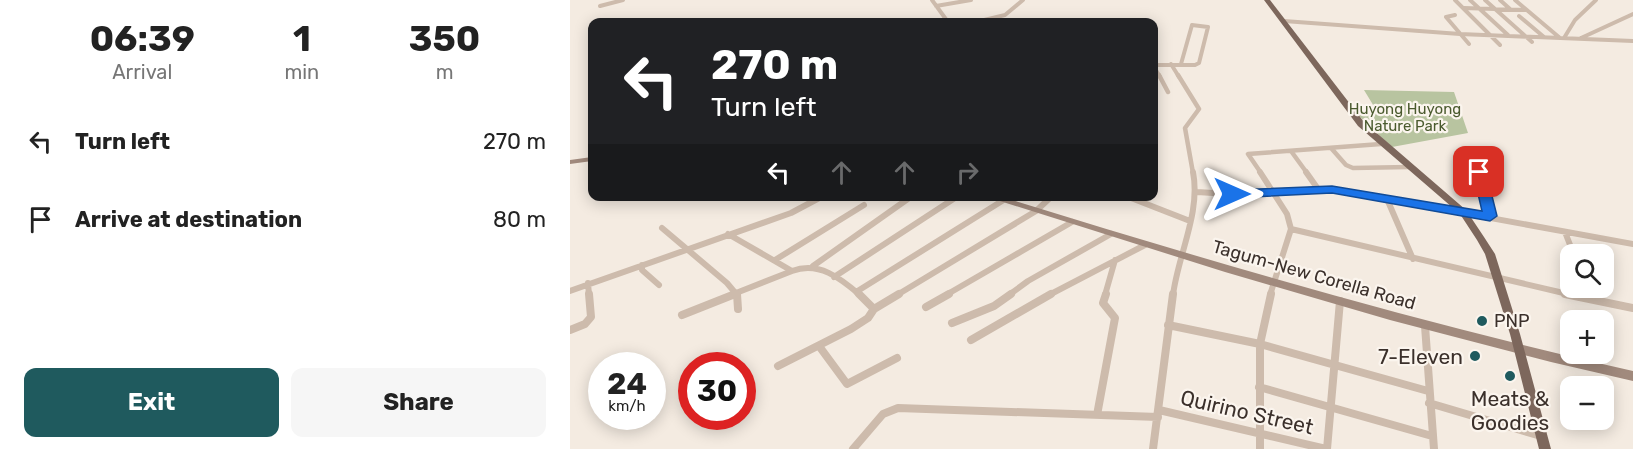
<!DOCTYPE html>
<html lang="en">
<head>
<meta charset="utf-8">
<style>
  :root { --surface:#fff; --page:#f6f6f6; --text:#222; --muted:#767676; --accent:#1f5a5e }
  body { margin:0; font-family:Rubik,sans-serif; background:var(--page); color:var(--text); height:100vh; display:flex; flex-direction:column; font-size:22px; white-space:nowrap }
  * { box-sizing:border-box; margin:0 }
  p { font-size:20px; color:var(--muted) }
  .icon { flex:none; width:33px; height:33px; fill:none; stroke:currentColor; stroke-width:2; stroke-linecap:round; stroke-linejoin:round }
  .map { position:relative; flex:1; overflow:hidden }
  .details { display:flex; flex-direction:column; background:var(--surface); width:570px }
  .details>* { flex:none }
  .banner { position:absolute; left:18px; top:18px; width:570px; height:183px; border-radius:12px; box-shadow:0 3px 15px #0003; background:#202124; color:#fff; overflow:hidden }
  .buttons { position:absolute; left:990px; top:244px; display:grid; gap:12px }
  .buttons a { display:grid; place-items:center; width:54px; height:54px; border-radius:12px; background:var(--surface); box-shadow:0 3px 15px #0003; font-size:30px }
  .speed { position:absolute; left:18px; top:352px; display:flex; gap:12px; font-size:30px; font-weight:700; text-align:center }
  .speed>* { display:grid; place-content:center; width:78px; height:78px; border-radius:50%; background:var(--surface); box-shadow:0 3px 15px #0003; line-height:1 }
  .speed small { font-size:15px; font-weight:400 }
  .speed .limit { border:9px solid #d22; background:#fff; color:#111 }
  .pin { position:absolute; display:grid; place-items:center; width:51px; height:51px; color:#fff; margin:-26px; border-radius:12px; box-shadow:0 3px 9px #0006 }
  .me { position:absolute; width:66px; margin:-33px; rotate:90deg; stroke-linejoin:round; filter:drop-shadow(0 0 4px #0008) }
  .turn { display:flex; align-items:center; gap:21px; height:126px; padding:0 24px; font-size:27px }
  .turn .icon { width:78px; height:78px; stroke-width:2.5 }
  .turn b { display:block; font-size:42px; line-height:51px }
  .lanes { display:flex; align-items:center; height:57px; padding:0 24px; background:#0003; justify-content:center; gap:30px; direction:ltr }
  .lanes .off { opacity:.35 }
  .eta { display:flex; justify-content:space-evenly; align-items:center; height:102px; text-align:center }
  .eta b { font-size:36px; font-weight:700; line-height:42px }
  .cta { display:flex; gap:12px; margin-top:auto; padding:12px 24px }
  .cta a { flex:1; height:69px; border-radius:12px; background:var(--accent); color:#fff; font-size:24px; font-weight:700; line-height:69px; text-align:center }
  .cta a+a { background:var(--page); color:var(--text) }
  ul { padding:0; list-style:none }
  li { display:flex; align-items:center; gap:18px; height:78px; padding:0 24px }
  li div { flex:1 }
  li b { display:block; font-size:22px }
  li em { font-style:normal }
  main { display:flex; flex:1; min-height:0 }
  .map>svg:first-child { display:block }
  .green { fill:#b8c4a0 }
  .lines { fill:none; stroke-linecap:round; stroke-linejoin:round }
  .minor-far3 { stroke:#cdbbac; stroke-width:4 }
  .minor-far2 { stroke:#cdbbac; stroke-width:4.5 }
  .minor-far1 { stroke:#cdbbac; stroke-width:6 }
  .minor { stroke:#cdbbac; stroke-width:8 }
  .secondary { fill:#a18a7d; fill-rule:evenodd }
  .primary { fill:#7d675c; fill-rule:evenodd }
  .route { fill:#1a73e8; stroke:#114b97; stroke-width:1.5 }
  .poi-dot { fill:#1f5a5e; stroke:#fbf5ee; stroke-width:2 }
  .labels { text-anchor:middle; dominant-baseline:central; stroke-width:4.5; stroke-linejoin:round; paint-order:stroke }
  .far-park-label { font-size:15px; fill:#4a5a2e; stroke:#fbf5ee }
  .street-label { font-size:18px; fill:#3b302b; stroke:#fbf5ee }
  .poi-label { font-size:18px; fill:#3b302b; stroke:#fbf5ee; text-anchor:start }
  .near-poi-label { font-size:21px; fill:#3b302b; stroke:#fbf5ee; text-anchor:end }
  .near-street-label { font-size:21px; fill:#3b302b; stroke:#fbf5ee }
</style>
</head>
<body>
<main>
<section class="details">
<div class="eta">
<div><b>06:39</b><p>Arrival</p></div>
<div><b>1</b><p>min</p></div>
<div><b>350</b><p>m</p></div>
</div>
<ul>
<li><svg class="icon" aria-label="left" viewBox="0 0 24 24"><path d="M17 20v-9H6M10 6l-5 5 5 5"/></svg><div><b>Turn left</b></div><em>270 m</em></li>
<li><svg class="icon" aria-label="arrive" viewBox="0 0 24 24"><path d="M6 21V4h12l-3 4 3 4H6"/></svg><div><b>Arrive at destination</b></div><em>80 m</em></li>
</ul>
<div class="cta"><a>Exit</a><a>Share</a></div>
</section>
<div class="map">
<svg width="1063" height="449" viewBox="0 0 1063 449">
  <rect width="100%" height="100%" fill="#f4ebe1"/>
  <path class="green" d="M 794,90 L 884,92 L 898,133 L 822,147 L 788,115 L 808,113 Z"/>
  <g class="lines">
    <path class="minor-far3" d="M 362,0 L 378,22
      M 885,0 L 930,45
      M 900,0 L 938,35
      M 915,0 L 962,42
      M 930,0 L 940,9
      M 945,0 L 990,38
      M 30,6 L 53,0
      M 366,6 L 401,0
      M 894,8 L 956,10
      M 885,15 L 876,17 L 899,44
      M 949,16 L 974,37
      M 714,21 L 890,34 L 1063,41
      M 406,22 L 435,15 L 453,0
      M 994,38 L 1005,20 L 1026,0
      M 1011,38 L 1063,14
      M 601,64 L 609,77
      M 584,65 L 625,65 L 629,63 L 638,27 L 622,25 L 611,64
      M 584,67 L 590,77"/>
    <path class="minor-far2" d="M 589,75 L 598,92
      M 608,75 L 629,109 L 615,128 L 623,173
      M 761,148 L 776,165 L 783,168 L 839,167
      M 721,151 L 737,173
      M 691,173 L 678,154 L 811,144"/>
    <path class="minor-far1" d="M 690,172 L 717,214 L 721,229 L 700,295
      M 736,172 L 748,189
      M 909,172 L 920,216
      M 627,192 L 675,195 L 748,189 L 773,191 L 1063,244
      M 556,196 L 620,221
      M 817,199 L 843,259
      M 92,228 L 157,283 L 167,295
      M 721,229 L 1002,295
      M 995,232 L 1004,255
      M 158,234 L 222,271 C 249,261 270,278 290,295
      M 205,260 L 294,205
      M 72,265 L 72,270 L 89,285
      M 243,266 L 342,196
      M 264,277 L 388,196
      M 18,283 L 19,295
      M 1016,288 L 1019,295
      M 0,291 L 221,213 L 253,196
      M 286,292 L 432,201
      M 161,295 L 222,271
      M 327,295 L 466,211 L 482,196
      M 376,295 L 502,222
      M 439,295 L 458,281 L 541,234
      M 479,295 L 575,245
      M 535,295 L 545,260
      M 603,295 C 608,255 631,212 623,172"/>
    <path class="minor" d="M 167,294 L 168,309
      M 289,294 L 304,309
      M 995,294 L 1063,308
      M 1018,294 L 1020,299
      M 356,307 L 379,294
      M 112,315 L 165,294
      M 382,323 L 424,306 L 441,294
      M 598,325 L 690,344 L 858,391
      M 855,326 L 864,449
      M 0,330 L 15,324 L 21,317 L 19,294
      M 401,340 L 481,294
      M 249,346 L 277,384 L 327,358
      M 208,366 L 281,329 L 298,318 L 304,309 L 329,294
      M 689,387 L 862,436
      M 859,403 L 971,436
      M 589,410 L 756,449
      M 527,415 L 545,318 L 533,303 L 536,294
      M 283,449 L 313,414 L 328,408 L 588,417
      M 583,449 L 603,294
      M 690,449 L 690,344 L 701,294
      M 757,449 L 770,301"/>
    <path class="secondary" d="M 22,157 L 22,161 L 0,164 L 0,160 Z
      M 414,196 L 429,196 C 639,261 849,323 1063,371 L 1063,381 L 981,362 L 820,320 L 655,272 Z"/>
    <path class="primary" d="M 694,0 L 700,0 L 794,122 L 896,210 L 914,237 L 925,254 L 950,334 L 981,449 L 969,449 L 940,334 L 915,254 L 907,240 L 890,214 L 788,126 Z"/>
  </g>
  <path class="route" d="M 909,168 L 916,172 L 927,216 L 920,221 L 762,193 L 662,198 L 655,194 L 662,190 L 762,186 L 912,211 L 903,172 Z"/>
  <g class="poi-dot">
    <circle cx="912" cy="321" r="6"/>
    <circle cx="905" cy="356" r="6"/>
    <circle cx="940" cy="376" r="6"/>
  </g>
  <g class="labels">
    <g class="far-park-label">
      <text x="835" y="109">Huyong Huyong<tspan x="835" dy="17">Nature Park</tspan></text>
    </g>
    <g class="street-label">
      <text transform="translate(744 275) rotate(16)">Tagum-New Corella Road</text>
    </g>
    <g class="poi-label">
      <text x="924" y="321">PNP</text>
    </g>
    <g class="near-poi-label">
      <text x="893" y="356">7-Eleven</text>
      <text x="940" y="398" text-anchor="middle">Meats &amp;<tspan x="940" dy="24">Goodies</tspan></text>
    </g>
    <g class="near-street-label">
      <text transform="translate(677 412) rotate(13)">Quirino Street</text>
    </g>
  </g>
</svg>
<div class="buttons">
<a><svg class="icon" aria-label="search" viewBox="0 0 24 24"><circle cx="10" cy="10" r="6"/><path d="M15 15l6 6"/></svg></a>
<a>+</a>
<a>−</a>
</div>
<div class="speed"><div>24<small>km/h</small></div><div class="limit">30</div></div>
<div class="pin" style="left:909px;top:172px;background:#d93025"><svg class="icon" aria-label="arrive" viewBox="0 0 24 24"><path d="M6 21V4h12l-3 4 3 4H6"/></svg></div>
<svg class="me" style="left:662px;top:194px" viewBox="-20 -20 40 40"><path d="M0-17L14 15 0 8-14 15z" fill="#1a73e8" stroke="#fff" stroke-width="4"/></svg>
<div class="banner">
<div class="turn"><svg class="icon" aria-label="left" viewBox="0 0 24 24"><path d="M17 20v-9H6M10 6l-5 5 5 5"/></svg><div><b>270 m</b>Turn left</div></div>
<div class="lanes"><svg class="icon" aria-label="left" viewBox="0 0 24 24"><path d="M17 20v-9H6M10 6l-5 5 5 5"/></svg><svg class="icon off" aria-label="ahead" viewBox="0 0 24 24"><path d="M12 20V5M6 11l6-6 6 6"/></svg><svg class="icon off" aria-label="ahead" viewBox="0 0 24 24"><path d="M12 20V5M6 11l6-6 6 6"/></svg><svg class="icon off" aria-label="right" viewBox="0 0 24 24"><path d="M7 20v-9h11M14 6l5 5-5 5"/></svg></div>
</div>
</div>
</main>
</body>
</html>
